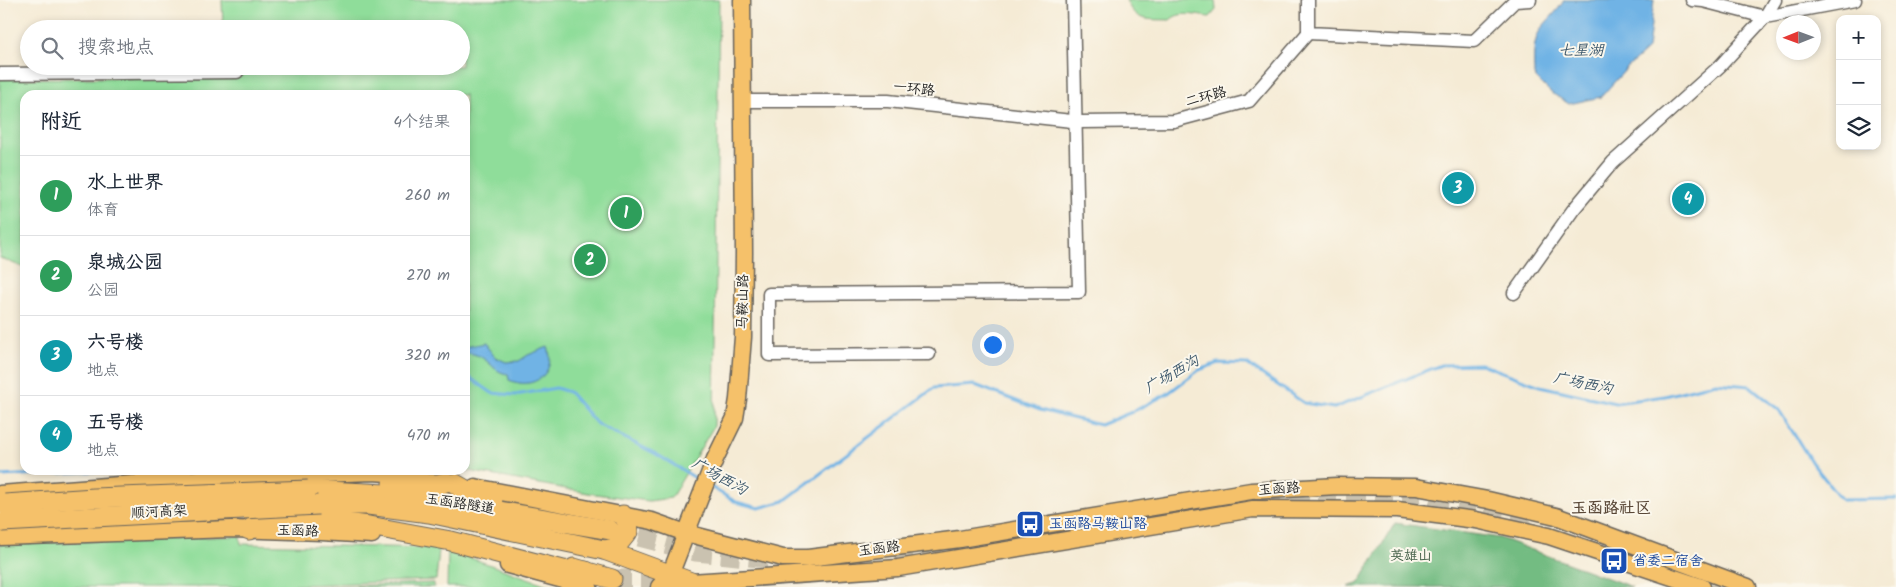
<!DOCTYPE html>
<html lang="zh">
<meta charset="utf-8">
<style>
:root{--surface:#fff;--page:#f2f2f3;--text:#1f2937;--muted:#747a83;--line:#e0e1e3;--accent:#1f6fb2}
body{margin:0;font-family:Kalam,"LXGW WenKai TC",sans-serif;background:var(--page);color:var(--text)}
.controls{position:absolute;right:15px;top:15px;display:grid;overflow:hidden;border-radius:10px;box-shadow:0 2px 8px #0003}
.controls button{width:45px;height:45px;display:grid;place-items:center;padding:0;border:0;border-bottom:1px solid var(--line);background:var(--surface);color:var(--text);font:25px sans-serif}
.compass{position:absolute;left:1776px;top:15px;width:45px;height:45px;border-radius:50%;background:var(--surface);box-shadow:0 2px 8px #0003;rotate:269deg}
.you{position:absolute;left:992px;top:344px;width:18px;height:18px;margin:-12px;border:4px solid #fff;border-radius:50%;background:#1a73e8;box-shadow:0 0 0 8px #1a73e833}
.badge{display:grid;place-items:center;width:32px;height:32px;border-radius:50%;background:var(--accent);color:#fff;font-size:16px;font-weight:700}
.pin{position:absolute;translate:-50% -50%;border:2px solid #fff;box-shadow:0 1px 5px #0006}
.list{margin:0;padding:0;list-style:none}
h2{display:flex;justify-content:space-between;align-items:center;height:65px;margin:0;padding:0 20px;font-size:21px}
h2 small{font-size:16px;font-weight:400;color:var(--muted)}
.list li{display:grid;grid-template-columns:32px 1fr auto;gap:15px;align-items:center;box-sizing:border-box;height:80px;padding:0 20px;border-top:1px solid var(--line)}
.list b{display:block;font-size:19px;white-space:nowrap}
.list p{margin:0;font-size:16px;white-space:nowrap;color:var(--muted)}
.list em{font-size:16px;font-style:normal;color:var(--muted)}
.icon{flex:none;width:28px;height:28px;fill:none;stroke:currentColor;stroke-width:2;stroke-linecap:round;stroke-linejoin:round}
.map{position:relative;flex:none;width:1896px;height:587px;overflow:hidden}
.search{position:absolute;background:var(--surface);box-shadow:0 2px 8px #0003;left:20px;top:20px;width:450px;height:55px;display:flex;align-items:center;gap:12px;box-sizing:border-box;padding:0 18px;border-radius:28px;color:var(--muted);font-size:19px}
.panel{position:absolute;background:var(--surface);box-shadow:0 2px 8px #0003;left:20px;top:90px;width:450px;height:385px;border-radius:15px}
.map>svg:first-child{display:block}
.green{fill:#8fdd9a;stroke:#567c5b}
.forest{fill:#73bc82;stroke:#486c4f}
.water{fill:#6fb3e5;stroke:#466880}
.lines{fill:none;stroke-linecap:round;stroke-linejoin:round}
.stream{stroke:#6fb3e5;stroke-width:3}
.highway-tunnel{stroke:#cac2b0;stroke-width:19;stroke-dasharray:19 9;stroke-linecap:butt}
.minor-casing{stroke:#68645d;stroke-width:15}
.major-casing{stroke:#68645d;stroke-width:19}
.highway-casing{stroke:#68645d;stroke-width:21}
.minor{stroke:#fff;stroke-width:12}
.major{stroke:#f5c16b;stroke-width:16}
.highway{stroke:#f5c16b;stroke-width:19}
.highway-bridge-casing{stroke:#68645d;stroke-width:21;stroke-linecap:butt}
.highway-bridge{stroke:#f5c16b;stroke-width:19}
.labels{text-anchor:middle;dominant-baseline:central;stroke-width:4;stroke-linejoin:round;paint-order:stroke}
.street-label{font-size:14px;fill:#1c1c1c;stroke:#fbf7ec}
.transit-label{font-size:14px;fill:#164399;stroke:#fbf7ec;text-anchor:start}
.park-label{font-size:14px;fill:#446048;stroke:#fbf7ec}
.water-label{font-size:15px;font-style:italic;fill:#3d586c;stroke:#fbf7ec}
.quarter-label{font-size:16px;font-weight:bold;fill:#5a4838;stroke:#fbf7ec}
</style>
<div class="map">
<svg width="1896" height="587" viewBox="0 0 1896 587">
<rect width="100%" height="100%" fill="#fbf7ec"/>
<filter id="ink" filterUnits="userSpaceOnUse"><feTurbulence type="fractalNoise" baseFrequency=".02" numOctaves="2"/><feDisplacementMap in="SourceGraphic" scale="10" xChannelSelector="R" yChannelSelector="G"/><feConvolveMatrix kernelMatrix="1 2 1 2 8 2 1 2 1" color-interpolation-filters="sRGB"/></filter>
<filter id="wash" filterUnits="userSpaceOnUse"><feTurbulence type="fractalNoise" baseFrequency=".0096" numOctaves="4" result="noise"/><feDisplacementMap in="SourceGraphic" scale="20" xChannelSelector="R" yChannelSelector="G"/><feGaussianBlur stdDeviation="1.12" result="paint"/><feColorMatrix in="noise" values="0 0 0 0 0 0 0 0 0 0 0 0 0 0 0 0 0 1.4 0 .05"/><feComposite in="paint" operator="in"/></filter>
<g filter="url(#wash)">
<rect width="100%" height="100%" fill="#f5ebd5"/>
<g class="green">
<polygon points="222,0 719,0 714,426 671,498 649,501 588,493 464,470 465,95 25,95 25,268 0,258 0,79 242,76 242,66 461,66 461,29 243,29 242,27 223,27"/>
<path d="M 1126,0 L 1215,0 L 1216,10 L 1210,17 C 1197,16 1180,10 1170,20 C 1147,19 1136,23 1126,0 Z"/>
<polygon points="240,536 241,544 434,548 439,550 436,580 274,586 273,587 0,587 0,544"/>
<polygon points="448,550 553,587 447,587"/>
<polygon points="434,583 434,587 307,587"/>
</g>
<polygon class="forest" points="1395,523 1500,538 1632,587 1348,587 1359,583"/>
<g class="water">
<path d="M 1564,0 L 1654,0 L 1648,49 L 1626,69 L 1601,97 L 1569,104 L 1550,92 L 1534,76 C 1534,62 1532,45 1539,32 C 1546,20 1558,12 1564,0 Z"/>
<path d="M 484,343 L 495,357 L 506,362 L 519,361 L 528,355 L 548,347 C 557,374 533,391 509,380 L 508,374 C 490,372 490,354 465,353 L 465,347 Z"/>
</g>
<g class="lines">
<g class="stream">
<polyline points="465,377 469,377 492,393 515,395 556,388 569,392 597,424 656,454 702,482"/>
<polyline points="0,476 120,470"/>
<polyline points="709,486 736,502 759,508 784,501 934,388 975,385 1040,410 1100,425 1132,412 1167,394 1199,370 1218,363 1247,364 1304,403 1334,408 1441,365 1481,364 1540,386 1615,403 1665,396 1716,383 1750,386 1779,410 1812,463 1842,500 1896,499"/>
</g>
</g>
</g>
<g filter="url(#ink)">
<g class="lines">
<g class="highway-tunnel">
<polyline points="1262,497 1414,497 1535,518"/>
<polyline points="612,530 696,552 769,559"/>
<polyline points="894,554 923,552 953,547"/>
<polyline points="1686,575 1719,587"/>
<polyline points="612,579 681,579"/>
</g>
<defs>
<g id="minor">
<polyline points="1308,0 1308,33 1474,41 1515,1 1530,0"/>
<polyline points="1692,0 1703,1 1765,17 1855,0"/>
<polyline points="0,74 237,72"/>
<polyline points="743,101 888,101 1081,122 1174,121 1249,101 1308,33"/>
<polyline points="1514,293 1573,210 1613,162 1720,66 1765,17 1775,0"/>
<polyline points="929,354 769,355 769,294 1079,292 1073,0"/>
</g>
<g id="major">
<polyline points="475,487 652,521 686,533 783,558 808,558 960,539 1251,491 1337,486 1416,487 1488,500 1556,516 1748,587"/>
<polyline points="0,494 212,478 372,472 419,475"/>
<polyline points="0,537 231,529 322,532 372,535"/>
<polyline points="508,565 589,587"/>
<polyline points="659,587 670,575 715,459 735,418 738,399 743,337 744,253 742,0"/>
<polyline points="673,587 691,582 898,568 1253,509 1397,510 1476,520 1549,536 1702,587"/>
</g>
<g id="highway">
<polyline points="392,483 438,484 446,482"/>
<polyline points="454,483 473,494 493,499"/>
<polyline points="308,490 405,495 610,530"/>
<polyline points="318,505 368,505 429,513 604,550 691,582"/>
<polyline points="249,530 259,522 283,518 312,519 369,526 451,541 563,570 586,571"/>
<polyline points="604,550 615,548 628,532 627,522 623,515"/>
<polyline points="574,568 612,579"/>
</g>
</defs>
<use href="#minor" class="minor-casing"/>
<use href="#major" class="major-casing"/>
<use href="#highway" class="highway-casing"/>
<use href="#minor" class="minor"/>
<use href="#major" class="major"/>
<use href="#highway" class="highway"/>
<defs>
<g id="highway-bridge">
<polyline points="5,504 94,498 308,490"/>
<polyline points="2,522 318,505"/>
</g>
</defs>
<use href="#highway-bridge" class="highway-bridge-casing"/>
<use href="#highway-bridge" class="highway-bridge"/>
</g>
</g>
<defs>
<symbol id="bus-square" viewBox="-11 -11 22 22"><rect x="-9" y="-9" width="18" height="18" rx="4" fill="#1a4fb4" stroke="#fbf7ec"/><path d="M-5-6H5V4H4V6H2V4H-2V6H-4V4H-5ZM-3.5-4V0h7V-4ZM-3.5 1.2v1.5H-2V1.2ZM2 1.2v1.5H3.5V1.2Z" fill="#fff"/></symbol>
</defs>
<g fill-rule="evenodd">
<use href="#bus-square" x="1014" y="508" width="32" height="32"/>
<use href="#bus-square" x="1598" y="545" width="32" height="32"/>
</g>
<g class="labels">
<g class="street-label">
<text transform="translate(914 89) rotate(6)">一环路</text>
<text transform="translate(1206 97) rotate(-15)">二环路</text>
<text transform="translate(743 302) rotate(-89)">马鞍山路</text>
<text transform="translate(1279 489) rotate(-4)">玉函路</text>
<text transform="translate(460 504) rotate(9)">玉函路隧道</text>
<text transform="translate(159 512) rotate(-3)">顺河高架</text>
<text transform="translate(298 531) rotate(2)">玉函路</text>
<text transform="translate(879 549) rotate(-7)">玉函路</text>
</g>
<g class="transit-label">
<text x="1049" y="524">玉函路马鞍山路</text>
<text x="1633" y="561">省委二宿舍</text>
</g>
<g class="park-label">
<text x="1411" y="556">英雄山</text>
</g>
<g class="water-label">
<text x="1581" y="51">七星湖</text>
<text transform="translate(1172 375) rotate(-30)">广场西沟</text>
<text transform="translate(1583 384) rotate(12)">广场西沟</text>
<text transform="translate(719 477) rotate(29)">广场西沟</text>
</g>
<g class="quarter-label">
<text x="1611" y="508">玉函路社区</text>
</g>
</g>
</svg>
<div class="controls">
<button>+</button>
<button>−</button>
<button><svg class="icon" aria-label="layers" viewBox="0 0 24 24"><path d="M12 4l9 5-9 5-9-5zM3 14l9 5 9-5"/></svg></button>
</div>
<svg class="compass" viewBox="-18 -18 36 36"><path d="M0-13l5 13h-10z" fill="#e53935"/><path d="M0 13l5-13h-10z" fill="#747a83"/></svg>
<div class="you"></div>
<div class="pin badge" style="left:626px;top:213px;background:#2e9e5b">1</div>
<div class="pin badge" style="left:590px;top:260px;background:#2e9e5b">2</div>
<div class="pin badge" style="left:1458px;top:188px;background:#0f9aa8">3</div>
<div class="pin badge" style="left:1688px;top:199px;background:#0f9aa8">4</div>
<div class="search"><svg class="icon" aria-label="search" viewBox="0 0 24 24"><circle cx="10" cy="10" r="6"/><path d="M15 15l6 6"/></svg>搜索地点</div>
<section class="panel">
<h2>附近<small>4个结果</small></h2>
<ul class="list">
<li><span class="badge" style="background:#2e9e5b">1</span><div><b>水上世界</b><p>体育</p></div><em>260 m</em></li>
<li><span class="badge" style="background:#2e9e5b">2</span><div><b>泉城公园</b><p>公园</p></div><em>270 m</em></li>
<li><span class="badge" style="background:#0f9aa8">3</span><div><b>六号楼</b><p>地点</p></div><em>320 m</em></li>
<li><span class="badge" style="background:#0f9aa8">4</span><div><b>五号楼</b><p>地点</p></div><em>470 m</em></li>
</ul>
</section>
</div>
